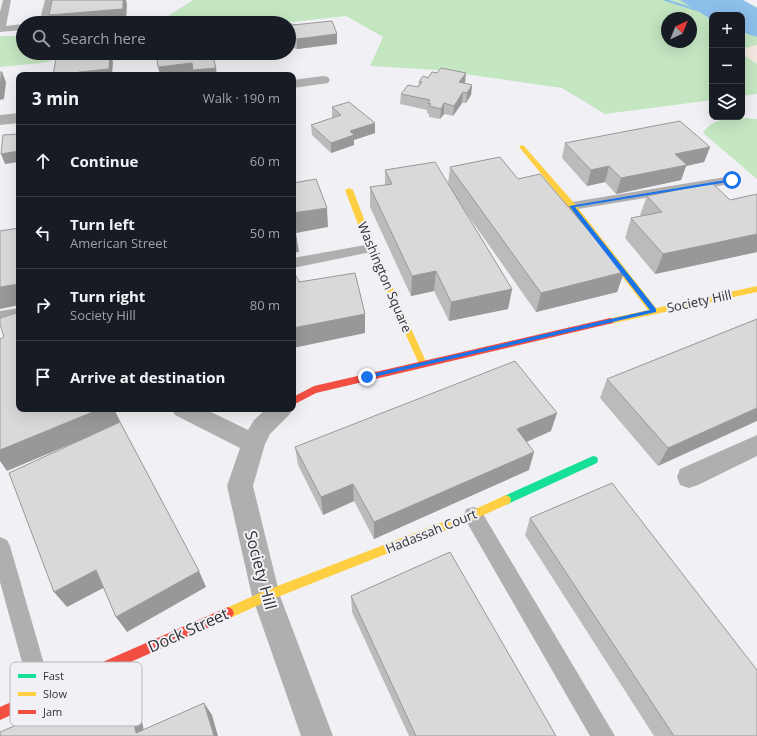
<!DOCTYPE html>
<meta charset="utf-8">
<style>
:root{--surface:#171b24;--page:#242831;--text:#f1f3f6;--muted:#9ea1a6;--line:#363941}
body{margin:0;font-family:"Open Sans",sans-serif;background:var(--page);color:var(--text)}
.controls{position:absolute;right:12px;top:12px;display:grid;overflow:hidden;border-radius:8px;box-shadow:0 4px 16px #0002}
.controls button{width:36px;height:36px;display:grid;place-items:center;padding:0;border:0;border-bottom:1px solid var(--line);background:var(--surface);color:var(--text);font:20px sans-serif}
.compass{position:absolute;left:661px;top:12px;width:36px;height:36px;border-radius:50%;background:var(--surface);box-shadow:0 4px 16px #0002;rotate:43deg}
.stop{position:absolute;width:12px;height:12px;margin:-9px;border:3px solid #1a73e8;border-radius:50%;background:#fff}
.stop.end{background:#1a73e8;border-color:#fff;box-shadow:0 1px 4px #0008}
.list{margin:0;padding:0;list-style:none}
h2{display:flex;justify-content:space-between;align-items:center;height:52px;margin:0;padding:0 16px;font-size:17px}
h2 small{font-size:13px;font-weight:400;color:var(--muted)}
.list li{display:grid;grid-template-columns:26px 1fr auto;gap:12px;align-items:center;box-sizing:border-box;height:72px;padding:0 16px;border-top:1px solid var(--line)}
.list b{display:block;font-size:15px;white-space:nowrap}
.list p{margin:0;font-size:13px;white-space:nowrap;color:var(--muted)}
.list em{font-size:13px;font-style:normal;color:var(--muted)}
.icon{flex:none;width:22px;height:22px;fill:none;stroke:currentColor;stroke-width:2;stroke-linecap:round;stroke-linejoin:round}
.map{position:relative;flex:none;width:757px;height:736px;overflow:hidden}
.search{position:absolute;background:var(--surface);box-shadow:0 4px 16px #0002;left:16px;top:16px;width:280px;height:44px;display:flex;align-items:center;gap:10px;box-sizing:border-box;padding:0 14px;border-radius:22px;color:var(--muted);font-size:15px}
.panel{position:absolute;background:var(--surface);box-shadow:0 4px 16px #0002;left:16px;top:72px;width:280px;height:340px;border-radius:8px}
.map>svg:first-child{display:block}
.commercial{fill:#f4e9e2}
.green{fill:#c4e6c1;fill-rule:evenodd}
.water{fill:#8cbfea}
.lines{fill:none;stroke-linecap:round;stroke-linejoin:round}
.stream{fill:#8cbfea;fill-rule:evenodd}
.lane{fill:#b0afaf;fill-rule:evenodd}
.street{fill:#b0afaf;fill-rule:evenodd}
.fast{fill:#16e098;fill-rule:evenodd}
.slow{fill:#ffcf43;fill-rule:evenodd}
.jam{fill:#f24e42;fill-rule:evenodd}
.wall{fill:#bbb}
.shaded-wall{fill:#989898}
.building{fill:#d9d9d9;stroke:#989898}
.route{fill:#1a73e8}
.labels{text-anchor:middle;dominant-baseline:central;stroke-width:4;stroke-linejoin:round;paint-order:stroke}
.street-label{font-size:13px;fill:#313133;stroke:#f0f0f6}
.near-street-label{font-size:16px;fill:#313133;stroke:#f0f0f6}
.key{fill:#f0f0f6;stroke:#b7b7bc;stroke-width:1}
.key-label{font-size:11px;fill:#313133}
</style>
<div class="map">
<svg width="757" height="736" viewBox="0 0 757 736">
<rect width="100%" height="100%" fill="#f1f1f5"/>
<polygon class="commercial" points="757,45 757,64 742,54 742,49"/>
<g class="green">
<path d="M 193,0 L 741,0 L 757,7 L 757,45 L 742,49 L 742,15 L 712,15 L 712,100 L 605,114 L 562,88 L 438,70 L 370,66 L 383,37 L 346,16 L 284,23 L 154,23 L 159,22 ZM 667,18 L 691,18 L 691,42 L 667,42 Z"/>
<polygon points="0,36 23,36 23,53 81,53 42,63 0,67"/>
<polygon points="742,54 757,64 757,94 742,96"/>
<path d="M 732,117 L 757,119 L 757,179 L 703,133 C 710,122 719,120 732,117 Z"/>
</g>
<polygon class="water" points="680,0 743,0 757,8 757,37 742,32 742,15 712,15 712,20"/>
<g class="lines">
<polygon class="stream" points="662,0 669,0 716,15 712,16"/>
<g class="lane">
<polygon points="3,0 11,0 6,26 23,24 23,30 0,32 0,12"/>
<polygon points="45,0 53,0 49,23 39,23"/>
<polygon points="732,176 736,177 738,180 736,183 572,210 566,206 572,202"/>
<polygon points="371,244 376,245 378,248 376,251 293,268 293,258"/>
<polygon points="473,507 480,509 615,736 590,736 466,521 464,515 466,509"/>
<polygon points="0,537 7,540 10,546 53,695 50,703 42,706 34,703 31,695 0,582"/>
</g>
<g class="street">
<polygon points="323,76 328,77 330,80 328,83 293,88 293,80"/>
<polygon points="19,113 19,123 0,125 0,115"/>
<polygon points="19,308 19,322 0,325 0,311"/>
<polygon points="171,409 205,409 248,430 254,420 266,409 293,409 289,415 270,434 265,444 253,486 280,596 333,736 301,736 252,596 227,486 240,448 175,415"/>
<polygon points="757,435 757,456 698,485 689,488 680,485 677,477 680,469"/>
</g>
<polygon class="fast" points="593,456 597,457 598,460 597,463 510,503 506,505 502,503 501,500 502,497"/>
<g class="slow">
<polygon points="522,145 524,146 575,204 656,308 757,286 757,292 610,324 607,323 606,321 607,319 648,310 569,208 520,148 519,147"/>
<polygon points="349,188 353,190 375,248 427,364 426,366 423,367 419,364 367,248 345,190"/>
<polygon points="506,495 510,497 511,500 510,503 477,518 270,600 228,619 224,617 222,613 224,609 262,592 469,512"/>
</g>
<g class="jam">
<polygon points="610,318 613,319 614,321 613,323 316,393 293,405 293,397 314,386"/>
<polygon points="228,607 232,609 234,613 232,617 0,720 0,707"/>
</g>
</g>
<g class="wall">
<polygon points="289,23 337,34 337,44 297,49 289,47"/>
<polygon points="419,82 472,85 471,95 466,103 462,103 453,116 444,114 440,119 429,117 429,114 427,113 427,110 400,104 401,94 418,87"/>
<polygon points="332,107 375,133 354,140 354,145 331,153 312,135 311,125 332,118"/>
<polygon points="565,143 710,147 704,162 686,166 681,180 616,194 605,182 587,186 562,158"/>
<polygon points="450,167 518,179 624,272 617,292 536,312 460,204 512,289 508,309 449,321 434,291 411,296 370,207 370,187 385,185 385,170 448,184"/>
<polygon points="757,194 757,252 655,274 625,238 631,218 641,216 640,215 647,196 730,200"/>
<polygon points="757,319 658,466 600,398 607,379"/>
<polygon points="551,431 527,442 529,470 374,539 354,501 323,515 298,465 295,447"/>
<polygon points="530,518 757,736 654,736 525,535"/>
<polygon points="351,596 556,736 409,736 352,612"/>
</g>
<g class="shaded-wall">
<polygon points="123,0 126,0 127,4 126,22 117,23 52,23 49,15"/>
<polygon points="337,34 337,44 297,49 297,39"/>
<polygon points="110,53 113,62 112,75 79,75 79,72"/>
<polygon points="192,63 216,68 217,75 194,75 193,73 175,75 160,75 158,67"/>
<polygon points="2,72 6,82 4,99 0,100 0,86"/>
<polygon points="466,73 465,83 458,93 459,82"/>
<polygon points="472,85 471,95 466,103 467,93"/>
<polygon points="463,92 462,103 453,116 454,106"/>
<polygon points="444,103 444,114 440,119 441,109"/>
<polygon points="375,123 375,133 354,140 354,145 331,153 331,143 350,131"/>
<polygon points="710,147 704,162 686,166 681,180 616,194 621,178 675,154"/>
<polygon points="19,151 19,162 5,164 1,154"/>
<polygon points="609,166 605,182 587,186 591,170"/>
<polygon points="327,208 328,227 296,233 299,252 293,253 293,213"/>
<polygon points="757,234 757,252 655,274 663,254"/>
<polygon points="436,271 434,291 411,296 412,276"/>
<polygon points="624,272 617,292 536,312 541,293"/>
<polygon points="19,284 19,305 0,309 0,287"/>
<polygon points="512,289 508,309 449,321 451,302"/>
<polygon points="365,314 365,333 293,348 293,328"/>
<polygon points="757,408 757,421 658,466 668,448"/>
<polygon points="100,409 114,409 121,423 7,471 0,461 0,450"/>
<polygon points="557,413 551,431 512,448 517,429"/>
<polygon points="534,452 529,470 374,539 374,522"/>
<polygon points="353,484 354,501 323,515 321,497"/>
<polygon points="96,570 107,586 67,607 54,592"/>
<polygon points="199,571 206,587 127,632 116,617"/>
<polygon points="125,679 136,692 145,736 136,733"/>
<polygon points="204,703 212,715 218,736 214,736"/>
</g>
<g class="building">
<polygon points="52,0 123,0 123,9 49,15"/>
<polygon points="332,21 337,34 297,39 289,38 289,23 293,25"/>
<polygon points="102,53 110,53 109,69 79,72 79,75 53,75 56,59"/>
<polygon points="156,53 212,53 216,68 193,70 192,63 158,67"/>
<polygon points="441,68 466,73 459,82 472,85 467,93 463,92 454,106 444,103 441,109 429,106 431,104 428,103 430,100 401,94 408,85 418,87 422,82 419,82 423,76 428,78 432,72 437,73"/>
<polygon points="0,72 2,72 0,86"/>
<polygon points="349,102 375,123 350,131 354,135 331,143 311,125 341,115 332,107"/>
<polygon points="680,121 710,147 675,154 687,165 621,178 609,166 591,170 565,143"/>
<polygon points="19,134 19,151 1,154 3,135"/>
<polygon points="500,157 518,179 540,174 624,272 541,293 450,167"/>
<polygon points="435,162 512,289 451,302 436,271 412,276 370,187 392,184 385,170"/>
<polygon points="316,179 327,208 293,213 293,183"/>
<polygon points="712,183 730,200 757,194 757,234 663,254 631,218 662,212 647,196"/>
<polygon points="293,222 296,232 293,233"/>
<polygon points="19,228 19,284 0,287 0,231"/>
<polygon points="293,270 299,282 355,273 365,314 293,328"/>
<polygon points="19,312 19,409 100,409 0,450 0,339 4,337 0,324 0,318"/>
<polygon points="757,319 757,408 668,448 607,379"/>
<polygon points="515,361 557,413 517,429 534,452 374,522 353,484 321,497 295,447"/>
<polygon points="120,422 199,571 116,617 96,570 54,592 9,473"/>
<polygon points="612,483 757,670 757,736 674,736 530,518"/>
<polygon points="450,552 556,736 416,736 351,596"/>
<polygon points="125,679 136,733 204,703 214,736 0,736 0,732"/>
</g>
<polygon class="route" points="732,179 734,181 575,207 656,309 656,312 365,379 364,377 367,375 650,310 569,206"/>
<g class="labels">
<g class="street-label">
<text transform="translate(385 277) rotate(67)">Washington Square</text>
<text transform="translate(699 301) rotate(-12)">Society Hill</text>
<text transform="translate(431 531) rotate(-22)">Hadassah Court</text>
</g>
<g class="near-street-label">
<text transform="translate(261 570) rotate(75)">Society Hill</text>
<text transform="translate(188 630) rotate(-24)">Dock Street</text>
</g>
</g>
<rect x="10" y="662" width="132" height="64" rx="6" class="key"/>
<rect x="18" y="674" width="18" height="4" fill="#16e098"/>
<rect x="18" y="692" width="18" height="4" fill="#ffcf43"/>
<rect x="18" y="710" width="18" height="4" fill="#f24e42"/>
<g class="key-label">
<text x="43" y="680">Fast</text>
<text x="43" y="698">Slow</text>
<text x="43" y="716">Jam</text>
</g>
</svg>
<div class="controls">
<button>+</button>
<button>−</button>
<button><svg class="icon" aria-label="layers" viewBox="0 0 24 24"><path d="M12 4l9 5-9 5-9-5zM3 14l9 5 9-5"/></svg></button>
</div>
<svg class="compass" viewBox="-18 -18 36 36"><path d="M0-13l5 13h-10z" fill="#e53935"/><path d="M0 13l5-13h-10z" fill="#9ea1a6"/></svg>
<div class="stop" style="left:732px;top:180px"></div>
<div class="stop end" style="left:367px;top:377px"></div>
<div class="search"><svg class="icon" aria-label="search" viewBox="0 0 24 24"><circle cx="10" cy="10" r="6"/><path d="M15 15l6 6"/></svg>Search here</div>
<section class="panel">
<h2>3 min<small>Walk · 190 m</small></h2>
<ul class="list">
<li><svg class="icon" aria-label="ahead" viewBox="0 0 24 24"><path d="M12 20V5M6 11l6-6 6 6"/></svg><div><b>Continue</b></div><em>60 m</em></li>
<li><svg class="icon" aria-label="left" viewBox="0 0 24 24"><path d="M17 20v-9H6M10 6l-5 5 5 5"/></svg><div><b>Turn left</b><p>American Street</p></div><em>50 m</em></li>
<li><svg class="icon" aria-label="right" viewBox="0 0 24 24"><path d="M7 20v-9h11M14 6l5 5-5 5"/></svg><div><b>Turn right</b><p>Society Hill</p></div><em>80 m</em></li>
<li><svg class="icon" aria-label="arrive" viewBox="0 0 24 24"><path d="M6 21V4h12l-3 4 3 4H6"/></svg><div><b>Arrive at destination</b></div></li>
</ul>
</section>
</div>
